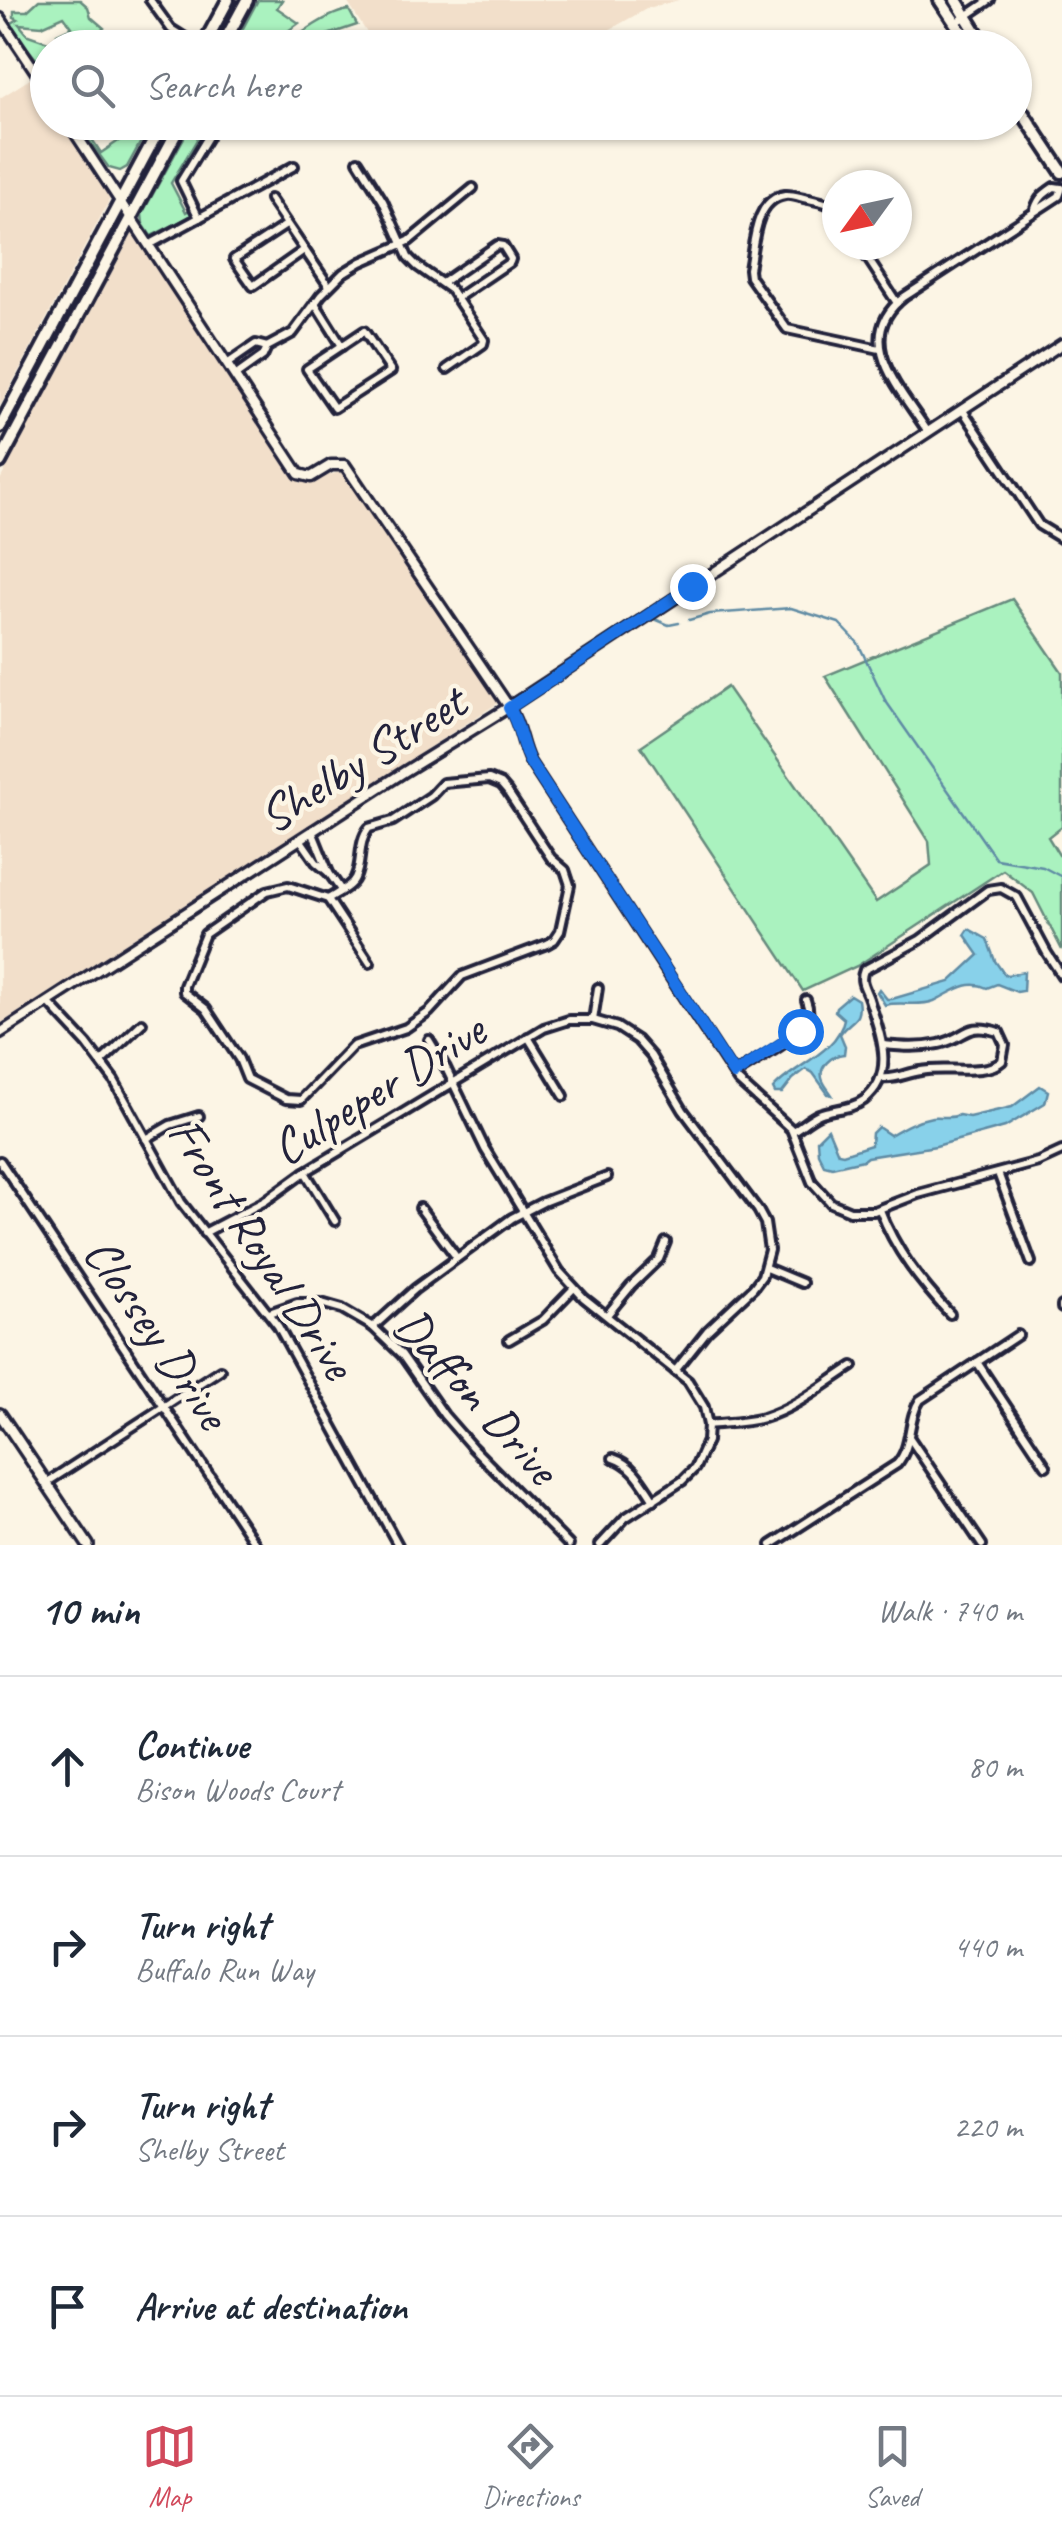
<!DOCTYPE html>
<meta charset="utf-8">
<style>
:root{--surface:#fff;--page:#f2f2f3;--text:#1f2937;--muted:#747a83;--line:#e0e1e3;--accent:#d1495b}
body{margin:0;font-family:Caveat,sans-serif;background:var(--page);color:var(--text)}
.compass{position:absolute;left:822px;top:170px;width:90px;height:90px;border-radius:50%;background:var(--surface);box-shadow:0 2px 8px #0004;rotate:237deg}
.stop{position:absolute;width:30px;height:30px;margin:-22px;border:8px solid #1a73e8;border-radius:50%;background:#fff}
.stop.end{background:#1a73e8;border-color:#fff;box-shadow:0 2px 10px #0008}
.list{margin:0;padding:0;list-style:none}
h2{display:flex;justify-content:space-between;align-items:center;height:130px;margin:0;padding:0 40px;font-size:42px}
h2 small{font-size:32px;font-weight:400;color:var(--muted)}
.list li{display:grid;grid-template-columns:65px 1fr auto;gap:30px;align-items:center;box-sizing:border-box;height:180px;padding:0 40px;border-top:2px solid var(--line)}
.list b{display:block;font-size:38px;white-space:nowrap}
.list p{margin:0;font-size:32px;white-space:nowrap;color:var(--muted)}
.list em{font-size:32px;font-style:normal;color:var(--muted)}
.icon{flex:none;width:55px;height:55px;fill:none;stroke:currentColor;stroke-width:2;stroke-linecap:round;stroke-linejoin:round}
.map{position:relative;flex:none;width:1062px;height:1545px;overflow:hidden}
.search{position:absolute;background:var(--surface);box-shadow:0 2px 8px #0004;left:30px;right:30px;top:30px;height:110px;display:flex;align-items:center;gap:25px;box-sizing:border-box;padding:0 35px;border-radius:55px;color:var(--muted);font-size:38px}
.sheet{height:850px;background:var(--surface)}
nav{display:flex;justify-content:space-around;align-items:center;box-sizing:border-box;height:140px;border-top:2px solid var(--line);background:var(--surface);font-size:28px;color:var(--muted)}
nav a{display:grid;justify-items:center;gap:5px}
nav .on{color:var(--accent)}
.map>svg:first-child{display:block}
.built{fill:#f2dfca}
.green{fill:#aaf2bf;stroke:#668a7d;stroke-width:2.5;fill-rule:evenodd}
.water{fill:#88d1ea;stroke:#5f8ba4;stroke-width:2.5}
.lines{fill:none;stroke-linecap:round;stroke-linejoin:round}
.stream{stroke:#5f8ba4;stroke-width:2.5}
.minor-casing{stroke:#22223b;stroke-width:14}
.tertiary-casing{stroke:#22223b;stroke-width:15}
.secondary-casing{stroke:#22223b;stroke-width:16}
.primary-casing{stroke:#22223b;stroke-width:18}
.minor{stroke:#fcf5e5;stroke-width:6}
.tertiary{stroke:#fcf5e5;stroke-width:8}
.secondary{stroke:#fcf5e5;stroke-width:9}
.primary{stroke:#fcf5e5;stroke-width:10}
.route{stroke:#1a73e8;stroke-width:12}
.labels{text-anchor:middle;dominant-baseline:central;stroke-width:9;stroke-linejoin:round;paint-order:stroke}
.street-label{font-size:50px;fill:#22223b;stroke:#fcf5e5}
</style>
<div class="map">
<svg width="1062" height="1545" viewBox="0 0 1062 1545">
<rect width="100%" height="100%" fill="#fcf5e5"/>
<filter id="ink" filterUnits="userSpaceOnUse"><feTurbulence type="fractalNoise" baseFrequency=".01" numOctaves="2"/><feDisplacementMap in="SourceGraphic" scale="20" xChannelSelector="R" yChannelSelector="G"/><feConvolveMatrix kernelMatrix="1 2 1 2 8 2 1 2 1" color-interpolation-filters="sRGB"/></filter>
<g filter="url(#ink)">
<g class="built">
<polygon points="352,0 679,0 648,8 577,48 376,47 348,3"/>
<polygon points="33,77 47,100 48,122 62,123 110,199 0,406 0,98"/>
<polygon points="134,231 293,477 301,483 340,472 354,485 498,703 0,1024 0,480"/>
</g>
<g class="green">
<path d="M 39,0 L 80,0 L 88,7 L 91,17 L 104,28 L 85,47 L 72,45 L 48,48 L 47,60 L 41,65 L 9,25 L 18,19 L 14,17 L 14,11 L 27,11 ZM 64,16 L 72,27 L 57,34 L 58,38 L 54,44 L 28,35 L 19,24 L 42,26 Z"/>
<polygon points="258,0 282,0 277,8 299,23 288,31 265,34 260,42 251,43 246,47 233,47"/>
<path d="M 349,10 L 357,25 L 312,40 L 306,47 L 283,47 C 298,35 330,12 349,10 Z"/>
<polygon points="146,122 151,123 127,167 120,171 109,168 79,127 82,124 101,153"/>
<polygon points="192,123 207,123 171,183 186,212 191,209 193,212 189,217 151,236 143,224 142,214"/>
<polygon points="1012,599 1062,672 1062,826 1048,837 1059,855 1062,854 1062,950 1033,893 1003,870 857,966 803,991 641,746 727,687 876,902 931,865 929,841 825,676"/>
</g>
<g class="water">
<path d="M 969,929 L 987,939 L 995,961 L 1004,974 L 1007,975 L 1024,972 L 1023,991 L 1017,992 L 997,984 L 987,988 C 967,978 952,993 934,1001 C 919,1007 900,1001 885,1005 L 877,992 L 879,989 L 887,999 L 892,999 L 950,982 L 979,955 L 965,935 Z"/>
<path d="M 850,995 L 858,1000 C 862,1022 850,1019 840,1034 L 845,1046 L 844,1054 C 832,1055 817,1067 823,1081 C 825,1086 829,1090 832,1095 L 828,1094 L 813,1073 L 806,1069 L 793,1079 L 782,1093 L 775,1093 L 773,1089 C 793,1065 837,1054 844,1019 L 835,1011 L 836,1007 Z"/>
<path d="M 1040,1086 L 1048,1091 L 1045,1103 L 1005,1127 L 936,1146 L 867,1157 L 863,1160 L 832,1167 L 824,1165 L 818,1153 L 817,1140 L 828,1129 L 838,1153 L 843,1154 L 871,1145 L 872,1133 L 878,1127 L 890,1135 C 904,1127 916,1120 932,1117 C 942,1116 950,1119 959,1115 L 969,1117 L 1012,1107 Z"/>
</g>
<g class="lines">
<g class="stream">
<polyline points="652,618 669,625 679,623"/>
<polyline points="689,620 710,614 791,608 839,623 858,643 885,700 996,859 1043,867 1062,877"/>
</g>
<defs>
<g id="minor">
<polyline points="150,0 171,29 201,48"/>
<polyline points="956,23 990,0"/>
<polyline points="358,161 383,201 408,257 417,266 451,290 484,340 483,344 447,369"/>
<polyline points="270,199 329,286"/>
<path d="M 1035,209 C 1039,197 1044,194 1054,187 L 1061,188"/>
<path d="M 837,211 C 829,202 820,202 809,199 C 802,198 792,194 785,195 C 754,199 754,246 749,269 L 750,277 L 787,329 L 880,349"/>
<polyline points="199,218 181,181 217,122"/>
<polyline points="286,225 234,259 253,286 304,250"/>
<polyline points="149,245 294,166"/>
<polyline points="859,245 897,303"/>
<polyline points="442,283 497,245 503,246 511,259 510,262 457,298"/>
<polyline points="315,303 342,346"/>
<polygon points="364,331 391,371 334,408 307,369"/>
<polyline points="227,364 256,344 267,347"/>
<polyline points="235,376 263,356 267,347 293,333 321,295 343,273 361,262 409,241 473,188"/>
<polyline points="962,409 1039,525 1062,539"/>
<path d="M 928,432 C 902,391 850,339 904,297 L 1059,196 L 1062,188"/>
<path d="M 509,707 C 522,728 520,742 530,762 L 738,1081 L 791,1129 L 812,1182 L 831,1203 L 850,1211 L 874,1211 L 918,1194 L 1038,1162 L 1062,1151"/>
<path d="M 489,779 L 501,784 L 507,791 L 551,858 L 565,870 L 570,885 L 560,931 L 554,940 L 547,944 L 462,976 L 429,1012 L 406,1028 L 353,1046 L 301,1100 L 286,1099 L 247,1079 L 239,1059 L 206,1009 L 184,992 L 184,986 L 205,934 L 267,891 L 288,886 L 328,899 C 337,893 351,887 355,878 C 363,862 357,843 369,828 L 393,821 L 431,796 L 443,783 Z"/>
<polyline points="300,839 316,862 329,873 312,831"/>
<polyline points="329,873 341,890"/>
<polyline points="328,899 370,963"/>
<polyline points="48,1002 87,1044 114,1080 181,1202 278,1326 398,1545"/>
<polyline points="593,1020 598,988"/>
<polyline points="528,1037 564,1096"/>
<polyline points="429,1040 446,1068 485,1149 559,1271 584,1298 688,1381 704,1407 708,1425 707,1441 695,1468 682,1481 625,1518 600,1545"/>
<polyline points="101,1062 142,1023"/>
<path d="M 734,1074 C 750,1064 798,1038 806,1023 C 810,1015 809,1008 806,1000"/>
<path d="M 881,1078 C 896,1080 906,1073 921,1071 C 943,1066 986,1076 1002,1061 L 1005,1045 L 999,1032 C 965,1021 967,1038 939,1044 C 920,1048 903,1047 883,1045"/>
<path d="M 793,1131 C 801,1126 810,1118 819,1114 C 834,1108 850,1110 864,1100 C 898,1073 879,1032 869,999 C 865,987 859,982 864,970 L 920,940 L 988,890 L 1001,888 L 1017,897 L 1047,953 L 1062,976"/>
<polyline points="146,1139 170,1125 199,1116"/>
<polyline points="0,1161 256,1545"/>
<polyline points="305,1172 335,1221"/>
<polyline points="998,1173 1031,1262"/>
<polyline points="420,1208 457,1258"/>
<path d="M 880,1210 C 895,1250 921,1283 950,1314"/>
<polyline points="204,1233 265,1201 305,1172 544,1028 569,1020 593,1020 617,1027 637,1040 651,1056 683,1110 758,1210 765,1223 769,1250 762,1276 753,1288 707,1331 675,1371"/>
<polyline points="766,1268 802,1283"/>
<polyline points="1062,1306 1062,1308"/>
<polyline points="269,1313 297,1303 321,1303 342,1309 373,1327 402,1355 444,1415 472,1447 569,1545"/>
<polyline points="607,1315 631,1286 659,1259 666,1242"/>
<polyline points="373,1327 415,1289 512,1218 543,1202 607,1177"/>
<polyline points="509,1340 543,1320 574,1288"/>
<polyline points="977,1362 1046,1466"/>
<path d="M 708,1425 C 726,1423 745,1423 763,1418 C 796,1408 825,1384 853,1366"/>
<polyline points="909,1437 982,1545"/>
<path d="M 613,1458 C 634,1465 642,1482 654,1500"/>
<polyline points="46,1483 220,1370"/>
<path d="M 771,1545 L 897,1464 C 913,1446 907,1419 920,1400 L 1018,1335"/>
</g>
<g id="tertiary">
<polyline points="0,18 48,90"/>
<polyline points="68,122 299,474 311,477 331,465 345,465 509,707"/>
<polyline points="0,1033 404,772 509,707 1062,344"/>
</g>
<polyline id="secondary" points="0,1414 88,1545"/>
<g id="primary">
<polyline points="940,0 972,48"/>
<polyline points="956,0 986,48"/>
<polyline points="202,48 228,0"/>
<polyline points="221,48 247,0"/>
<polyline points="1014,100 1062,172"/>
<polyline points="0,427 163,122"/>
<polyline points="0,462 182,122"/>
</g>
</defs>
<use href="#minor" class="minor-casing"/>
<use href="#tertiary" class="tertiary-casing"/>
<use href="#secondary" class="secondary-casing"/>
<use href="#primary" class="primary-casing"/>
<use href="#minor" class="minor"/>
<use href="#tertiary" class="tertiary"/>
<use href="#secondary" class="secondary"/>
<use href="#primary" class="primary"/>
</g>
</g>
<g class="lines" filter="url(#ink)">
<path class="route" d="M 692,586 L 509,708 C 521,727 520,743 530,762 L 734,1074 L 800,1031"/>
</g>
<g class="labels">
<g class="street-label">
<text transform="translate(362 759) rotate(-32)">Shelby Street</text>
<text transform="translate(378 1089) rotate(-32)">Culpeper Drive</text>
<text transform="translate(262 1248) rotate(57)">Front Royal Drive</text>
<text transform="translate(157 1333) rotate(56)">Clossey Drive</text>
<text transform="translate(477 1396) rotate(48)">Daffon Drive</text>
</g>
</g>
</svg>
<svg class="compass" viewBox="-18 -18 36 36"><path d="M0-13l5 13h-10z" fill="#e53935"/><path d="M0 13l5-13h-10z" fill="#747a83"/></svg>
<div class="stop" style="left:800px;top:1031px"></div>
<div class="stop end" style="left:692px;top:586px"></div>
<div class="search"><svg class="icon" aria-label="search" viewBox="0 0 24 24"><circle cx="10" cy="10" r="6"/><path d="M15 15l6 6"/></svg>Search here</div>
</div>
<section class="sheet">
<h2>10 min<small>Walk · 740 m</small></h2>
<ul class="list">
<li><svg class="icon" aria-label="ahead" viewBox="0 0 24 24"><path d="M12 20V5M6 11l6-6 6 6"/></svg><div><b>Continue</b><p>Bison Woods Court</p></div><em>80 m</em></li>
<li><svg class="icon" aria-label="right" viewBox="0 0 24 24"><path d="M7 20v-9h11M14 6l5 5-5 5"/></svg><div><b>Turn right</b><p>Buffalo Run Way</p></div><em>440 m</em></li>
<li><svg class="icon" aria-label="right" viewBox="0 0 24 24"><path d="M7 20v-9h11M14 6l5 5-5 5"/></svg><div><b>Turn right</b><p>Shelby Street</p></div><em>220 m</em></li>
<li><svg class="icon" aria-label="arrive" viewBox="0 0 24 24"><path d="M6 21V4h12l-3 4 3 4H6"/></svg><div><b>Arrive at destination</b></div></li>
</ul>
</section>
<nav>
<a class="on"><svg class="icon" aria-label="map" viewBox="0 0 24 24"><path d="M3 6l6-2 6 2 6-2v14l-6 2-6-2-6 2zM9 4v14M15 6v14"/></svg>Map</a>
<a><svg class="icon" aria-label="directions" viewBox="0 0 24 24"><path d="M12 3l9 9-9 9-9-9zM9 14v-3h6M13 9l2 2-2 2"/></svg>Directions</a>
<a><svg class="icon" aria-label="saved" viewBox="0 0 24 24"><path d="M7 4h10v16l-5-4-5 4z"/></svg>Saved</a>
</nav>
